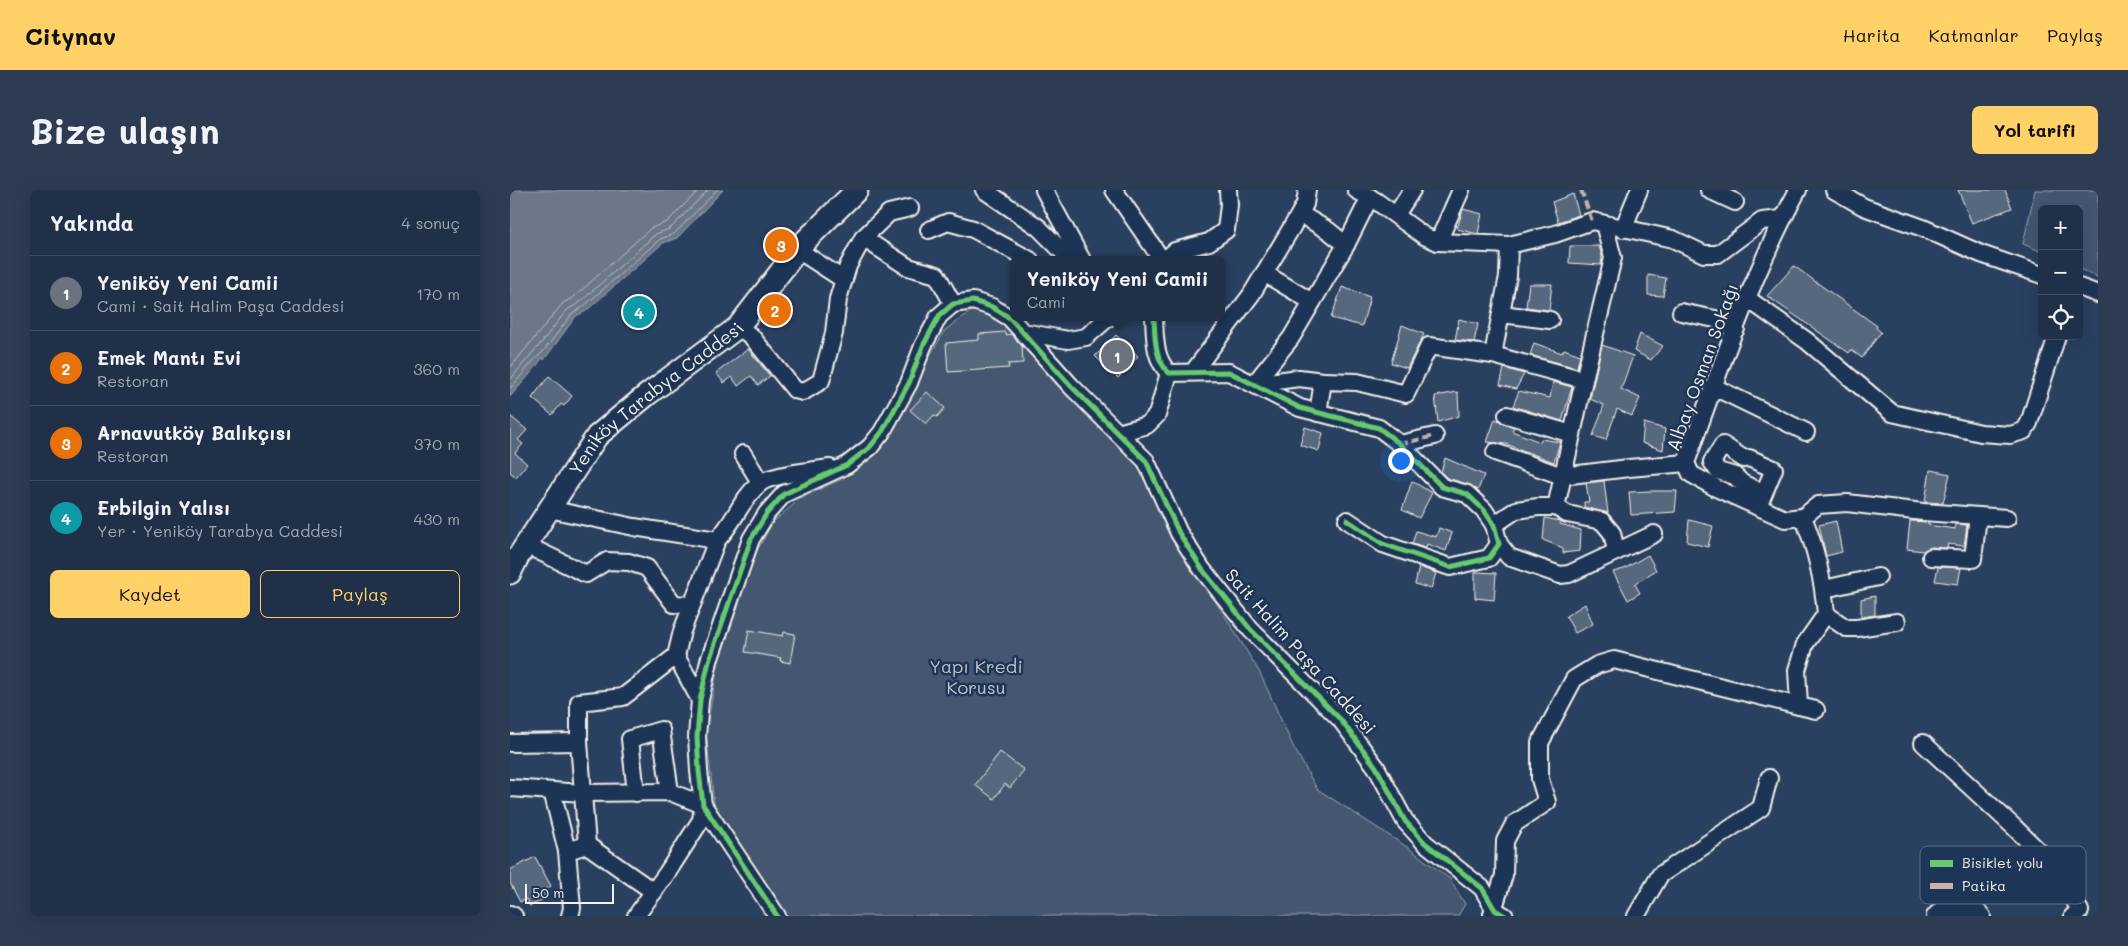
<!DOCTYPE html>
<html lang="tr">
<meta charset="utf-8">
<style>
:root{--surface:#203048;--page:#2d3c52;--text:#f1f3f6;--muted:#a2a9b4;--line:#3d4b60;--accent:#ffd166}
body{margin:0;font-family:Mali,sans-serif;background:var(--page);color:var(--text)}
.controls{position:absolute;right:15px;top:15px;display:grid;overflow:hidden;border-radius:8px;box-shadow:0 5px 20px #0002}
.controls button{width:45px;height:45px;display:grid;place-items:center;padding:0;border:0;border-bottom:1px solid var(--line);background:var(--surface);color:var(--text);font:25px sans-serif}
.scale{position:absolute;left:15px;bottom:12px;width:89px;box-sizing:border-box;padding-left:5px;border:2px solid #f4f1e8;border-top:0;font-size:14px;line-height:18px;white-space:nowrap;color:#f4f1e8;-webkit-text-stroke:4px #1d3557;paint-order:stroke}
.you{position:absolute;left:890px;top:270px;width:18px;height:18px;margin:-12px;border:4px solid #fff;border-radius:50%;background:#1a73e8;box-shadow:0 0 0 8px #1a73e833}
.badge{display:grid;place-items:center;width:32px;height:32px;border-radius:50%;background:var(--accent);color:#fff;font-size:16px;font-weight:700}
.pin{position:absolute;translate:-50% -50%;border:2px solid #fff;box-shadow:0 1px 5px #0006}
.popup{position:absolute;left:500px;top:66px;width:215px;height:65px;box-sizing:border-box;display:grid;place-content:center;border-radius:8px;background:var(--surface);filter:drop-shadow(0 1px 4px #0005);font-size:16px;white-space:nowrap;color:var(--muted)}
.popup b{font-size:19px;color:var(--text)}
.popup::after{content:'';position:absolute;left:50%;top:100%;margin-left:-10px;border:10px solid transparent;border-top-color:var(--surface)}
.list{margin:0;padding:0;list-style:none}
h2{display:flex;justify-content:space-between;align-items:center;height:65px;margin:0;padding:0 20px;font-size:21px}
h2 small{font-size:16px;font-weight:400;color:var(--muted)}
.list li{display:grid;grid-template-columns:32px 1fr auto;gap:15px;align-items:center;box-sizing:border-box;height:75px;padding:0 20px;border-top:1px solid var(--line)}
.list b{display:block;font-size:19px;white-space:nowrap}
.list p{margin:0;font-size:16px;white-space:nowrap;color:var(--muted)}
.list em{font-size:16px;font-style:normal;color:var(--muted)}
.actions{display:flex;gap:10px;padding:15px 20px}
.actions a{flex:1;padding:11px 0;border:1px solid var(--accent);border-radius:8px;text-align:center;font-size:18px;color:var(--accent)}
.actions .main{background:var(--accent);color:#111}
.icon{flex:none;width:28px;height:28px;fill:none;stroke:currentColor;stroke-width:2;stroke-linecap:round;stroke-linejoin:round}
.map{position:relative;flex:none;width:1588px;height:726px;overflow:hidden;border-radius:8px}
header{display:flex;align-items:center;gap:30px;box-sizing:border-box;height:70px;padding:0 25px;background:var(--accent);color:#111}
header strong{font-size:24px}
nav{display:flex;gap:28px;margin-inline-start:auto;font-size:18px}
.intro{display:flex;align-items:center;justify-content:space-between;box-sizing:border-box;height:120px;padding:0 30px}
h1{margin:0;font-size:35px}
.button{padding:12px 22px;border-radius:8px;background:var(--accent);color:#111;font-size:18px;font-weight:700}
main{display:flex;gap:30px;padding:0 30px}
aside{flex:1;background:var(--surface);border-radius:8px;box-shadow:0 5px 20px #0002}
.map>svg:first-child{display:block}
.green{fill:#445771;stroke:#9ca4ac}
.water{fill:#6a788a;stroke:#a1a8b0}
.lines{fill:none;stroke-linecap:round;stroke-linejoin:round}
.shore{stroke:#bdc1c2;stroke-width:1}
.building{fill:#56677d;stroke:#f4f1e8}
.minor-casing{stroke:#f4f1e8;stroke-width:20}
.major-casing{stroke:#f4f1e8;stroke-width:25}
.minor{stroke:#1d3557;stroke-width:16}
.major{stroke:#1d3557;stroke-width:21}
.quiet{stroke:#cab0a6;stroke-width:4;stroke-dasharray:8 4;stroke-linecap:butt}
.cycleway-casing{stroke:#1d3557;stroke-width:8}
.cycleway{stroke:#67ca6e;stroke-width:5}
.labels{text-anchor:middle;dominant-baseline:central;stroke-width:5;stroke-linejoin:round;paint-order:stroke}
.street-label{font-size:18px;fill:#f4f1e8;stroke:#1d3557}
.park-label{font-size:18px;fill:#bfc3c4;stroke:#1d3557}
.key{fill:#1d3557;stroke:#5e6d82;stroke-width:1}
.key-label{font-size:14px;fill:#f4f1e8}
</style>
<header>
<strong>Citynav</strong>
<nav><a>Harita</a><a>Katmanlar</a><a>Paylaş</a></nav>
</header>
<div class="intro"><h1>Bize ulaşın</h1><a class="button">Yol tarifi</a></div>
<main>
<aside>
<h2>Yakında<small>4 sonuç</small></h2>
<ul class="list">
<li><span class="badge" style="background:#6b7280">1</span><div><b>Yeniköy Yeni Camii</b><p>Cami · Sait Halim Paşa Caddesi</p></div><em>170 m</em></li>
<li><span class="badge" style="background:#e8710a">2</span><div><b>Emek Mantı Evi</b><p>Restoran</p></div><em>360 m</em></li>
<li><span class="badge" style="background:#e8710a">3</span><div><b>Arnavutköy Balıkçısı</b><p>Restoran</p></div><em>370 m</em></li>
<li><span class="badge" style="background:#0f9aa8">4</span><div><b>Erbilgin Yalısı</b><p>Yer · Yeniköy Tarabya Caddesi</p></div><em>430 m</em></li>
</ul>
<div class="actions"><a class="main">Kaydet</a><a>Paylaş</a></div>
</aside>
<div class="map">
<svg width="1588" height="726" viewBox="0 0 1588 726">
<rect width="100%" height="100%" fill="#2a4060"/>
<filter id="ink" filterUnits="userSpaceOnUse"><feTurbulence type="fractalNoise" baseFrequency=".02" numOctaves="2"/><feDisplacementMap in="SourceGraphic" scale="10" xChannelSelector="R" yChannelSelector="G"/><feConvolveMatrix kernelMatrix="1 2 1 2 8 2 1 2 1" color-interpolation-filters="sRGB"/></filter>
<g filter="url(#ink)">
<g class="green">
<polygon points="1525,0 1588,0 1588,87 1569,79 1569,19 1532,19 1532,62 1513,54"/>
<polygon points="461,121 480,123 512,149 558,207 629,269 662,346 717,429 750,483 783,556 807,599 897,657 940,689 955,714 948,726 274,726 205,623 196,541 210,464 225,408 244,366 263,332 291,308 334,288 362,265 435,140"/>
</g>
<polygon class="water" points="0,0 213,0 167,48 153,53 76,121 66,126 34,170 32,168 26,177 0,207"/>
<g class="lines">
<g class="shore">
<polyline points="0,178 53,113 64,107 141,38 157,32 189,0"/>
<polyline points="0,190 23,162 28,157 57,120 69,113 146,44 161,38 198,0"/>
<path d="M 0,199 C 7,191 26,166 32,163 L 62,124 L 73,117 L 150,49 L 164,44 L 207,0"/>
</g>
</g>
<g class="building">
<polygon points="1448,0 1495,0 1502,18 1462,33"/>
<polygon points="1063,4 1069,25 1048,32 1042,12"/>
<polygon points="953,19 972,24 968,44 947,39"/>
<polygon points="1060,56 1089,56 1092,66 1091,75 1059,73"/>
<polygon points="1284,76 1367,136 1366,138 1371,142 1352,168 1341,160 1339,163 1257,106"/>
<polygon points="1138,85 1156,88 1153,106 1138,105"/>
<polygon points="1019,94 1042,94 1039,120 1016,117"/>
<polygon points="832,97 860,107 852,136 821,128"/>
<polygon points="949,129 968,134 964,152 945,150"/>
<polygon points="892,135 914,144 897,178 881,173"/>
<polygon points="495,142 496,145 501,144 512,156 513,173 498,174 499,178 438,182 436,153 469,150 469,144"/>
<polygon points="1130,144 1153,156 1141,170 1124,161"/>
<polygon points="606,145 628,166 608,188 585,166"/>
<polygon points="1024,153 1052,163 1054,159 1070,165 1067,178 1020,165"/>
<polygon points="1092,155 1123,166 1111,199 1130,208 1122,226 1107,219 1096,250 1083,246 1094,215 1080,209"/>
<polygon points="238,159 260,186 248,195 241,186 228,196 222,187 214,193 206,183"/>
<polygon points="994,178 1014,184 1006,199 990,195"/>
<polygon points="39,186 62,206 54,216 51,214 42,225 22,208"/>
<polygon points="1043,192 1062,197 1052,231 1003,216 1009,201 1040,208"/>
<polygon points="417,202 435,218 427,227 424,225 416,234 400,220"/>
<polygon points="948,202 949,226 928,232 925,206"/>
<polygon points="0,226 17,240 8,250 13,254 5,263 17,274 6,287 0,282"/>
<polygon points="985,229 1004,237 1002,241 1030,252 1031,249 1050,252 1044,272 996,254 977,252"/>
<polygon points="1134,233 1155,239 1153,260 1132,253"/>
<polygon points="795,237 813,243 809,261 790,255"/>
<polygon points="935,268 974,285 968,300 960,295 937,288 931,282"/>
<polygon points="1420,280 1440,284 1433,313 1415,312"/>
<polygon points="902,291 922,303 909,328 892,320"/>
<polygon points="1094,291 1098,323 1074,317 1074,312 1079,312 1076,293"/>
<polygon points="1141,301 1167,301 1165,322 1121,325 1119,302"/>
<polygon points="1035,328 1050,331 1050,334 1071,340 1070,361 1053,363 1053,358 1033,350"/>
<polygon points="1179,330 1203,336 1198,357 1177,352"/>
<polygon points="1326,331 1332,362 1316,366 1309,335"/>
<polygon points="1400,331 1418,332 1418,335 1445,339 1445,334 1457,335 1454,356 1438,354 1437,358 1421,357 1413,361 1397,359"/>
<polygon points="929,338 942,343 936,361 917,354 916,358 902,354 906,341 926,347"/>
<polygon points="1138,365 1146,380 1125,394 1130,403 1118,410 1103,382 1114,379"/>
<polygon points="909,377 926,383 921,399 905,394"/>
<polygon points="1428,377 1451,378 1448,394 1425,391"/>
<polygon points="965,382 986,383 984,410 965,408"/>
<polygon points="1365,406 1365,425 1351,427 1351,409"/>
<polygon points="1075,414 1083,434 1065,443 1056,426"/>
<polygon points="239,440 273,446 274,442 285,444 280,473 270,471 271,468 235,462"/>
<polygon points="490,562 514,580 500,598 495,594 484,609 465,595"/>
<polygon points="25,667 41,696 33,701 36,708 20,716 16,709 10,712 0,693 0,680"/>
</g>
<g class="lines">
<defs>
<g id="minor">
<polyline points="474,0 528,37 561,70"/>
<polyline points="534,0 572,70"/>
<polyline points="604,0 652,70"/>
<polyline points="846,0 866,11 914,46 928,52 999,55 1045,44 1082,31 1163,49 1194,64 1208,64 1252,31 1272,29"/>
<polyline points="1199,0 1225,12"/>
<path d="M 1288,0 C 1241,86 1209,181 1176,273 L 1181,284 L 1206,298 L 1275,329 L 1293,327"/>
<polyline points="1324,0 1354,17 1413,38 1471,64 1532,85"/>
<polyline points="886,25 902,0"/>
<polyline points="1113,39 1129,0"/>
<polyline points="419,40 438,32 463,39 520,70"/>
<polyline points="353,48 398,77 427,85 443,114"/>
<polyline points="928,52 951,0"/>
<polyline points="836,55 860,7"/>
<polyline points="999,55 998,86 983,165 1074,190 1046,317"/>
<polyline points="288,60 334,90"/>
<polyline points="655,70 665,61 699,52 716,40 719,15 718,0"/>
<polyline points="754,83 802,112"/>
<polyline points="1569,97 1588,104"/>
<polyline points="1238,109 1297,151 1382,223 1471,243 1500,245 1514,241 1519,233 1547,146"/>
<polyline points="1171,122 1205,129 1226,139"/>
<polyline points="991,124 1040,130"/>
<path d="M 644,127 C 645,147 644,169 659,183 L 719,182 L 790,218 L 869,238 L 890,254 L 932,297 L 957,304 L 974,320 L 984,335 L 989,354 L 979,368 L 940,377 L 873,354 L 837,330"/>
<polyline points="228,137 241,146 285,200 293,202 311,191 324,143 328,109 338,76 353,48 379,23 400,18"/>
<polyline points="513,142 558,150 576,147 599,127"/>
<polyline points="683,182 741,105 788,27 795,14 797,0"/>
<polyline points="1074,190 1103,68 1094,34"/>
<polyline points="744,194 781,148 836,55 819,41 790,24"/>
<polyline points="744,194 789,188 813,191"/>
<polyline points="1204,197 1296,242"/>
<polyline points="808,223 813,191 847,192 896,204 919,156 983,165"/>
<polyline points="997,225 1062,244"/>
<polyline points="608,243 637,235 647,225 659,183"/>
<polyline points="890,254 925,246"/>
<polyline points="985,262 1052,286 1119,278 1176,273"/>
<polyline points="233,264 250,292"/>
<polyline points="1248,317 1264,279 1239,268 1234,269 1213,255 1202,272 1208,281 1225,286 1232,293 1253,303"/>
<polyline points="39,319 124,337 207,350"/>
<polyline points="984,335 1006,320 1028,317 1046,317 1057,324 1092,331 1102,343 1106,361"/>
<polyline points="989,354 999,367 1050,385 1059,384 1144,344"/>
<polyline points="16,355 76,384 97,371 119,372 137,378 164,414 181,415"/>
<polyline points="1421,367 1463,369 1468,326"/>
<polyline points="1314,399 1368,387"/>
<polyline points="1316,424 1336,438 1347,438 1387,432"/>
<path d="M 166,466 L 172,441 L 207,350 C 224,333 231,309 249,294 C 259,285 305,280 320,278"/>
<polyline points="166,466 190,510"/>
<path d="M 1306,520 L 1289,516 L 1287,480 L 1295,454 L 1316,424 C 1313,390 1306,358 1293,327 L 1308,315 L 1337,313 L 1413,322 L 1497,328"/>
<polyline points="0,553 69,552"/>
<polyline points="1413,553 1504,637 1550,682 1570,721 1563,726"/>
<polyline points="0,598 72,603 160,602 193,615"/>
<polyline points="42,601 57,661"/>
<polyline points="126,603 120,549 151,540 160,602"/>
<polyline points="77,655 144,702"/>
<polyline points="0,724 4,726"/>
<polyline points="982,724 994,685 995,651 1004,634 1037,612 1030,589 1030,553 1064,489 1087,475 1104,470 1289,516"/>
<polyline points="60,726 62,718 57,661 77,655 69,552 69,512 113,507 166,466"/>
<polyline points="126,726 157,683 191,630 193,615"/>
<polyline points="267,726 193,615 189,581 187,547 190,510 199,471 241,349 257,323 274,304 337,275 360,257 372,242 399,193 413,156 429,126 443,114 463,111 482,117 500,128 561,196 636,271 669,343 692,379 741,440 830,529 866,577 895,631 915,653 972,698 985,720 995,726"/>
<polyline points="1126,726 1150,685 1251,618 1259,588"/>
<polyline points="1425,726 1431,720 1466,720 1472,726"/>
</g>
<g id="major">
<path id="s1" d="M 0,383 L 8,367 L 87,246 L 138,204 L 228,137 L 292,54 L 347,0"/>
</g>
</defs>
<use href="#minor" class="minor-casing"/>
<use href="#major" class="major-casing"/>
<use href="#minor" class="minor"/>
<use href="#major" class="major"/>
<g class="quiet">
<polyline points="1071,0 1082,31"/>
<polyline points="890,254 925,246"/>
</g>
<defs>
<g id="cycleway">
<path d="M 644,127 C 645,147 644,169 659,183 L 719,182 L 790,218 L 869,238 L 890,254 L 932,297 L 957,304 L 974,320 L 984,335 L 989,354 L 979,368 L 940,377 L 873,354 L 837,330"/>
<polyline points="267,726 193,615 189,581 187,547 190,510 199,471 241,349 257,323 274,304 337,275 360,257 372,242 399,193 413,156 429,126 443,114 463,111 482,117 500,128 561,196 636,271 669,343 692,379 741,440 830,529 866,577 895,631 915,653 972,698 985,720 995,726"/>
</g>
</defs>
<use href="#cycleway" class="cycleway-casing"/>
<use href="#cycleway" class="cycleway"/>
</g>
</g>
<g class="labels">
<g class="street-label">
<text transform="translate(1192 177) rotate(-70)">Albay Osman Sokağı</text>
<text stroke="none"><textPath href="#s1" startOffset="231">Yeniköy Tarabya Caddesi</textPath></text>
<text transform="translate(791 461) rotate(48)">Sait Halim Paşa Caddesi</text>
</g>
<g class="park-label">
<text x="466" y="476">Yapı Kredi<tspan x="466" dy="21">Korusu</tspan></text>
</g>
</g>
<rect x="1410" y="656" width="166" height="58" rx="8" class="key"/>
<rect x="1420" y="670" width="23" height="7" fill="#67ca6e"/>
<rect x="1420" y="693" width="23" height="6" fill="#cab0a6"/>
<g class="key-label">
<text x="1452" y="678">Bisiklet yolu</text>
<text x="1452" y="701">Patika</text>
</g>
</svg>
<div class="controls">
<button>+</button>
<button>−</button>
<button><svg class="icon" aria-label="locate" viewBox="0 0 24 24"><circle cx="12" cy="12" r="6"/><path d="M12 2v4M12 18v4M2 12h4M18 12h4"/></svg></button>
</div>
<div class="scale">50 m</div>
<div class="you"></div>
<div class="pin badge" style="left:607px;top:166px;background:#6b7280">1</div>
<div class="popup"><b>Yeniköy Yeni Camii</b>Cami</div>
<div class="pin badge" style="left:265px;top:120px;background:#e8710a">2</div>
<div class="pin badge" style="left:271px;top:55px;background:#e8710a">3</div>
<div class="pin badge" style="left:129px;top:122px;background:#0f9aa8">4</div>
</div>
</main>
